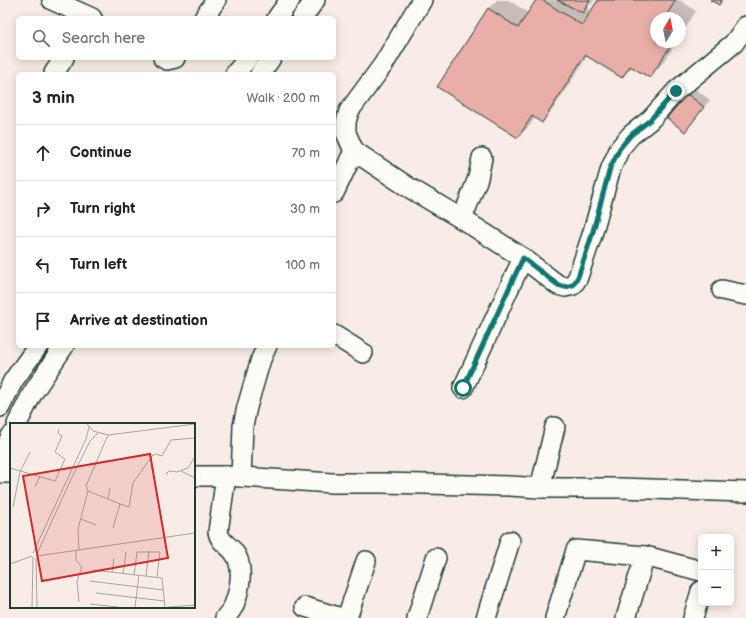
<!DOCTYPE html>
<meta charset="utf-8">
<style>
:root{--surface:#fff;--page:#f2f2f2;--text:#222;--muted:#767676;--line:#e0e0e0}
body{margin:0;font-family:"Balsamiq Sans",sans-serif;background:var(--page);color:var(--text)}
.controls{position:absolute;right:12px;bottom:12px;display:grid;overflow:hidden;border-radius:6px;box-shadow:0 2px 10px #0003}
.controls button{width:36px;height:36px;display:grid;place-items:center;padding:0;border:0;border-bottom:1px solid var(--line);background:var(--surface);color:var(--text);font:20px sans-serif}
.compass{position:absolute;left:650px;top:12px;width:36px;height:36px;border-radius:50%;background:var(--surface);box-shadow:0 2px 10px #0003;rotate:10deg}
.stop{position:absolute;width:12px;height:12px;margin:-9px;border:3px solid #0f766e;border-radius:50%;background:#fff}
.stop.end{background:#0f766e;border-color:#fff;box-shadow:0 1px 4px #0008}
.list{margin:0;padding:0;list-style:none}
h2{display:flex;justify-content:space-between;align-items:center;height:52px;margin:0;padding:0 16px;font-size:17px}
h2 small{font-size:13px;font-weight:400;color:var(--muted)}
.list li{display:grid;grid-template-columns:26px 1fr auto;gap:12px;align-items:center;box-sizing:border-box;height:56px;padding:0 16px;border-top:1px solid var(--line)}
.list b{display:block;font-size:15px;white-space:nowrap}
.list em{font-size:13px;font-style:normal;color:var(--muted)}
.icon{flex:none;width:22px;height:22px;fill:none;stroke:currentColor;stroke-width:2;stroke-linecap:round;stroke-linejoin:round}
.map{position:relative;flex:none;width:746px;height:618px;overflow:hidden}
.search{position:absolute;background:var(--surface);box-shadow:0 2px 10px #0003;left:16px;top:16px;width:320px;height:44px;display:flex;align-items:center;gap:10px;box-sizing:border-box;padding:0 14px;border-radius:6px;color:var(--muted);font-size:15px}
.panel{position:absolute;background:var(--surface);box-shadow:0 2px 10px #0003;left:16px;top:72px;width:320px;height:276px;border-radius:6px}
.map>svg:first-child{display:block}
.shadow{fill:#0003}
.building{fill:#e8aea7;stroke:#1f3d34}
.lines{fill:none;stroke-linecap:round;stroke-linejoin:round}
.minor-casing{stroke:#1f3d34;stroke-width:22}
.minor{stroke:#fdfcf7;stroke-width:19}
.route{stroke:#0f766e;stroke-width:5}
.inset-road{fill:none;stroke:#a2a69f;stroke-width:1}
.view{fill:#d62828;fill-opacity:0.15;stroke:#d62828;stroke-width:2}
.inset-edge{fill:none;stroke:#1f3d34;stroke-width:2}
</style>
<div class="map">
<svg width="746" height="618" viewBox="0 0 746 618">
<rect width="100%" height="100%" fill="#f9ece7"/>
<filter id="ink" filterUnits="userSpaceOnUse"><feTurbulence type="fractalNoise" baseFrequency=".025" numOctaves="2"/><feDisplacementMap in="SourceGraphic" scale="8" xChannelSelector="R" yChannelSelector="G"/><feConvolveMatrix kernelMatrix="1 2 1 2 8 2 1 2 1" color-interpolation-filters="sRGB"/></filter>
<g filter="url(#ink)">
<g class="shadow">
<polygon points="497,0 508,0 529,13 537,0 595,0 587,8 592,11 599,0 680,0 696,11 680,37 680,18 656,18 656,42 677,42 662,64 649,77 633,66 622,77 588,55 554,108 541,121 535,117 531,124 518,137 488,9"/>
<polygon points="693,87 710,100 685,130 687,93"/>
</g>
<g class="building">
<polygon points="536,0 542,0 582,25 598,0 676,0 667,14 673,18 656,18 656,42 673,42 650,78 630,66 622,78 585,55 542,123 532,116 518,138 437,87 488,8 518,28"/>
<polygon points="557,0 590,0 583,13"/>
<polygon points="710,0 722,0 719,5"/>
<polygon points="680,22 684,25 680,31"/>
<polygon points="686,93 704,107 685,132 667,118"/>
</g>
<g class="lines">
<defs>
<g id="minor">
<polyline points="52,0 92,18"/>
<polyline points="422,0 383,65 349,111 346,122 346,133 354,151 408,187 462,219 478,178 482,158"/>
<polyline points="204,18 216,0"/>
<polyline points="277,18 290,0"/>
<polyline points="302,18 315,0"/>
<polyline points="163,58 167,60 175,58"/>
<polyline points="54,73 64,58"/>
<polyline points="235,74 248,58"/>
<polyline points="260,74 271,58"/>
<polyline points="334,193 354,151"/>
<polyline points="462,219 523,258"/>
<polyline points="722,290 746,295"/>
<polyline points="334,335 363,353"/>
<polyline points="463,388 523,258 558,285 565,287 573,285 578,277 592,235 611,168 620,148 631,135 650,120 676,91 734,43 746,26"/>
<polyline points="0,407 13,381 38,346"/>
<polyline points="17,424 32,394 64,346"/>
<polyline points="0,459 11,436"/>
<polyline points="0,473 11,473"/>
<polyline points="194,476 226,476 332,483 382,483 510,486 540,488 619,488 746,492"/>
<polyline points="241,477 243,426 247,407 261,359 267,346"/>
<polyline points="540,488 555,427"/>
<polyline points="305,607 342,618"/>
<path d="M 225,618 C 228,614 232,610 234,605 C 240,589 245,565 233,551 C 227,544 220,542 218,532 L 226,476"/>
<polyline points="347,618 366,561"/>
<polyline points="417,618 436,558"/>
<polyline points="486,618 510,541"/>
<polyline points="555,618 576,550 645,556 701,571"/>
<polyline points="626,618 645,556"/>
<polyline points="693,618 701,591"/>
</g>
</defs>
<use href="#minor" class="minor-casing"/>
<use href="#minor" class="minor"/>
</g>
</g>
<g class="lines" filter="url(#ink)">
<polyline class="route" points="463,388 523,258 558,285 565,287 573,285 578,277 592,235 610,168 620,148 631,135 650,120 676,91"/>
</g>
<g transform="translate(10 423)">
<rect width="185" height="185" fill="#f9ece7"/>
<path class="inset-road" d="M 77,1 L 83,8 L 98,12 L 185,1M 98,12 L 76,63 L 78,68 L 98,76 L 100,65M 0,45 L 45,58 L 55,36 L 45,29 L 52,13 L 48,10 L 49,6M 171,48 L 185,55M 156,51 L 159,48 L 167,49 L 178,45 L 185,34M 25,64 L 30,53M 98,76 L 110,81M 3,84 L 10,49 L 20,29M 71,96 L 86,102M 103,105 L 110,81 L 119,84 L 123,60 L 142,33 L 146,31 L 152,33 L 161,17 L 185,15M 66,127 L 66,137 L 72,144 L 67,158 L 69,179M 69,127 L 68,106 L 78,68M 23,130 L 76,16 L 79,4M 27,131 L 62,54 L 80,18 L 88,10M 27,133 L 185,110M 26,135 L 27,184M 0,141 L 22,133M 83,147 L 152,155 L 155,184M 102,149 L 104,135M 113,150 L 116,129M 124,152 L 127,129 L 150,129 L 147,154M 136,153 L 139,128M 80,158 L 153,167M 86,170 L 154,178M 80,181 L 108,184M 22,184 L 23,134M 125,184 L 129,152M 158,184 L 185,182"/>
<path class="view" d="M 140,31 L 158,135 L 32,158 L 13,53 Z"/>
<rect width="185" height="185" class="inset-edge"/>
</g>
</svg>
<div class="controls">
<button>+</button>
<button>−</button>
</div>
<svg class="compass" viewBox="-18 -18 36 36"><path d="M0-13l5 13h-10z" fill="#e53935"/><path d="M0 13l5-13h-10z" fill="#767676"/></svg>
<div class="stop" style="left:463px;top:388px"></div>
<div class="stop end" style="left:676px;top:91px"></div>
<div class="search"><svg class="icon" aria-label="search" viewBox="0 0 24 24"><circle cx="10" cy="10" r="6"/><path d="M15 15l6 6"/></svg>Search here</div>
<section class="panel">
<h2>3 min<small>Walk · 200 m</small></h2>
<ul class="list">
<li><svg class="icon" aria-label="ahead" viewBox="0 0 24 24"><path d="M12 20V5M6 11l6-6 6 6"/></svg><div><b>Continue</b></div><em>70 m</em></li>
<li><svg class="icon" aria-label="right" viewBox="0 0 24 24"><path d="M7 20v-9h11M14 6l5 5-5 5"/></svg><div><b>Turn right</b></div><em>30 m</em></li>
<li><svg class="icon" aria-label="left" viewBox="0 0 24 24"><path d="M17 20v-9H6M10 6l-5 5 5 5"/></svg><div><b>Turn left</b></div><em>100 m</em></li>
<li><svg class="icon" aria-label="arrive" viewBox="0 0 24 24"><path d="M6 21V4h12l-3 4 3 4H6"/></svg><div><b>Arrive at destination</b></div></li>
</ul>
</section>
</div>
